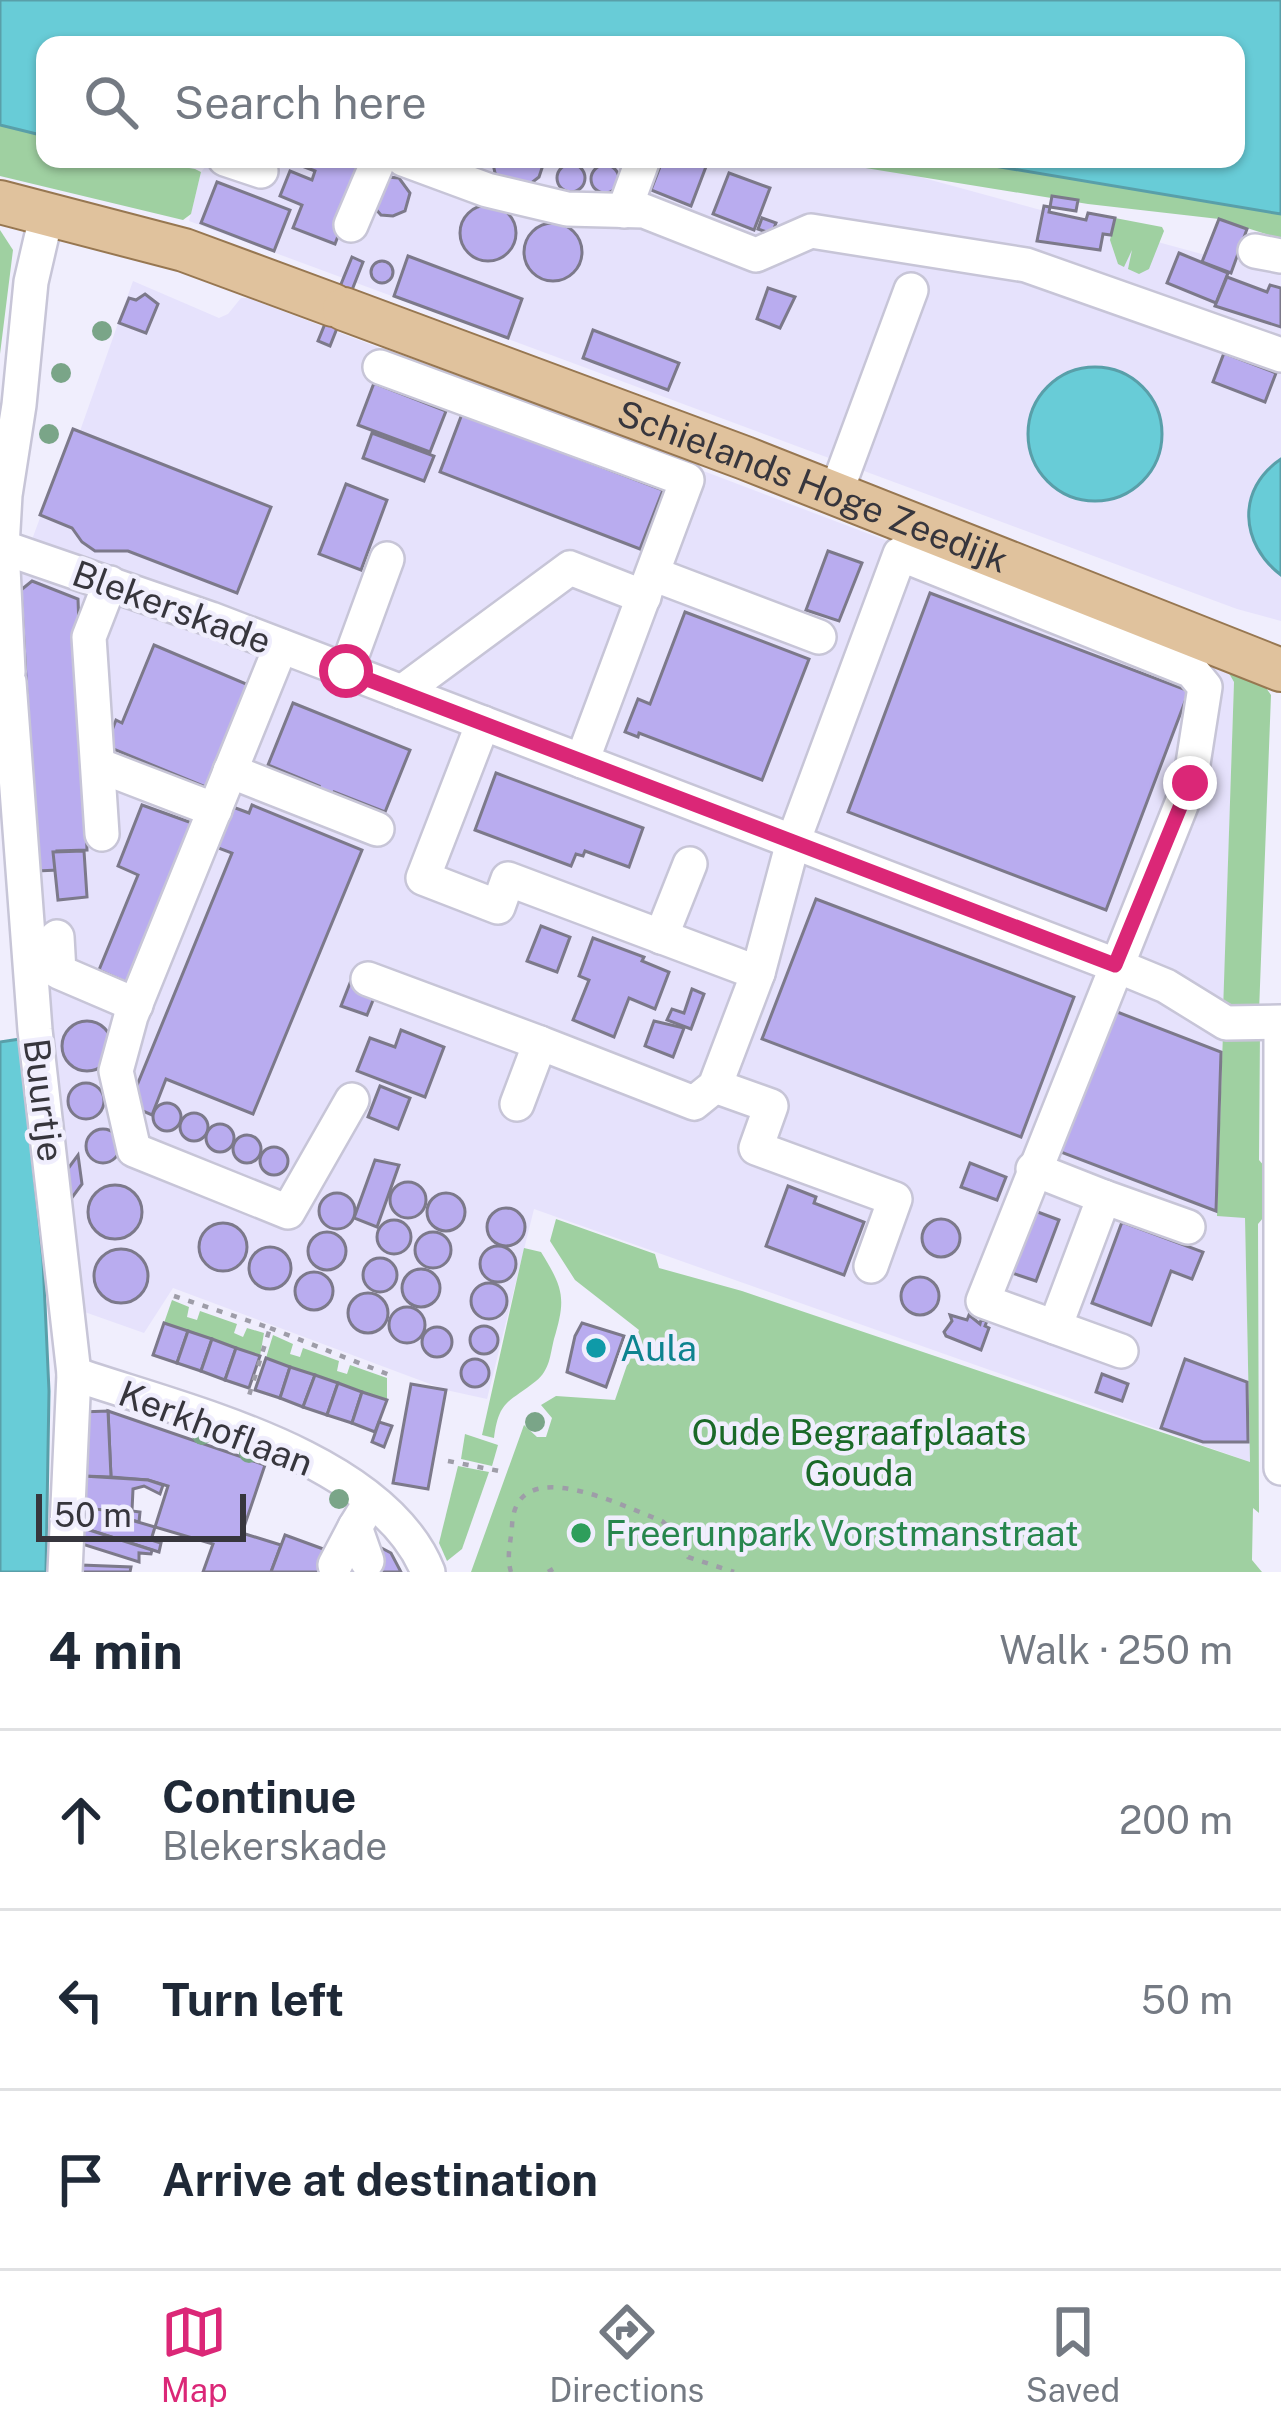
<!DOCTYPE html>
<meta charset="utf-8">
<style>
:root{--surface:#fff;--page:#f2f2f3;--text:#1f2937;--muted:#747a83;--line:#e0e1e3;--accent:#db2777}
body{margin:0;font-family:"Public Sans",sans-serif;background:var(--page);color:var(--text)}
.scale{position:absolute;left:36px;bottom:30px;width:210px;box-sizing:border-box;padding-left:12px;border:6px solid #37363d;border-top:0;font-size:33px;line-height:42px;white-space:nowrap;color:#37363d;-webkit-text-stroke:9px #f0eefd;paint-order:stroke}
.stop{position:absolute;width:36px;height:36px;margin:-27px;border:9px solid #db2777;border-radius:50%;background:#fff}
.stop.end{background:#db2777;border-color:#fff;box-shadow:0 3px 12px #0008}
.list{margin:0;padding:0;list-style:none}
h2{display:flex;justify-content:space-between;align-items:center;height:156px;margin:0;padding:0 48px;font-size:51px}
h2 small{font-size:39px;font-weight:400;color:var(--muted)}
.list li{display:grid;grid-template-columns:78px 1fr auto;gap:36px;align-items:center;box-sizing:border-box;height:180px;padding:0 48px;border-top:3px solid var(--line)}
.list b{display:block;font-size:45px;white-space:nowrap}
.list p{margin:0;font-size:39px;white-space:nowrap;color:var(--muted)}
.list em{font-size:39px;font-style:normal;color:var(--muted)}
.icon{flex:none;width:66px;height:66px;fill:none;stroke:currentColor;stroke-width:2;stroke-linecap:round;stroke-linejoin:round}
.map{position:relative;flex:none;width:1281px;height:1572px;overflow:hidden}
.search{position:absolute;background:var(--surface);box-shadow:0 3px 9px #0004;left:36px;right:36px;top:36px;height:132px;display:flex;align-items:center;gap:30px;box-sizing:border-box;padding:0 42px;border-radius:24px;color:var(--muted);font-size:45px}
.sheet{height:696px;background:var(--surface)}
nav{display:flex;justify-content:space-around;align-items:center;box-sizing:border-box;height:168px;border-top:3px solid var(--line);background:var(--surface);font-size:33px;color:var(--muted)}
nav a{display:grid;justify-items:center;gap:6px}
nav .on{color:var(--accent)}
.map>svg:first-child{display:block}
.built{fill:#e6e2fc}
.green{fill:#9fd0a1}
.water{fill:#68ccd7;stroke:#599fa9;stroke-width:3}
.building{fill:#b9acef;stroke:#7c798a;stroke-width:3}
.lines{fill:none;stroke-linecap:round;stroke-linejoin:round}
.minor-tunnel{stroke:#cbc9d7;stroke-width:33;stroke-dasharray:33 16;stroke-linecap:butt}
.minor-casing{stroke:#c7c5d7;stroke-width:38}
.major-casing{stroke:#977751;stroke-width:46}
.path{stroke:#9e9da8;stroke-width:4.5;stroke-dasharray:6 9;stroke-linecap:butt}
.minor{stroke:#fff;stroke-width:33}
.major{stroke:#e0c29d;stroke-width:42}
.tree{fill:#7aa588}
.route{stroke:#db2777;stroke-width:15}
.culture-dot{fill:#0f9aa8;stroke:#f0eefd;stroke-width:4.5}
.leisure-dot{fill:#2e9e5b;stroke:#f0eefd;stroke-width:4.5}
.labels{text-anchor:middle;dominant-baseline:central;stroke-width:9;stroke-linejoin:round;paint-order:stroke}
.street-label{font-size:36px;fill:#37363d;stroke:#f0eefd}
.culture-label{font-size:36px;fill:#0d838f;stroke:#f0eefd;text-anchor:start}
.park-label{font-size:36px;fill:#1a6928;stroke:#f0eefd}
.leisure-label{font-size:36px;fill:#27864d;stroke:#f0eefd;text-anchor:start}
</style>
<div class="map">
<svg width="1281" height="1572" viewBox="0 0 1281 1572">
<rect width="100%" height="100%" fill="#f0eefd"/>
<g class="built">
<polygon points="212,159 854,159 1209,256 1281,268 1281,621 1237,609 189,221 201,172"/>
<polygon points="133,281 219,318 228,314 241,298 248,298 1227,670 1234,682 1217,1215 1245,1217 1250,1462 534,1209 487,1399 446,1390 173,1288 144,1333 79,1310 51,1104 14,588 73,429 80,431"/>
</g>
<g class="green">
<polygon points="0,125 45,136 45,159 138,159 195,169 201,172 191,214 183,220 0,176"/>
<polygon points="810,159 953,159 1281,214 1281,239 1219,219 1088,204"/>
<polygon points="1115,218 1162,227 1164,231 1149,269 1139,274 1128,269 1132,250 1124,267 1118,264 1110,240"/>
<polygon points="0,230 13,250 0,354"/>
<polygon points="1227,670 1264,685 1271,695 1259,1012 1223,1012 1234,682"/>
<polygon points="1260,1030 1259,1160 1265,1167 1263,1218 1258,1224 1259,1513 1253,1508 1252,1560 1262,1572 471,1572 524,1425 537,1437 546,1437 552,1418 541,1405 556,1396 615,1400 639,1330 575,1280 550,1241 556,1219 655,1254 659,1268 742,1291 1250,1462 1245,1218 1217,1216 1223,1031"/>
<path d="M 524,1248 L 541,1252 C 564,1289 566,1299 554,1339 C 550,1355 550,1370 536,1381 C 509,1403 499,1399 494,1438 L 482,1435 Z"/>
<polygon points="172,1300 189,1307 187,1317 197,1320 200,1311 237,1324 234,1333 243,1337 247,1328 264,1333 260,1356 164,1323"/>
<polygon points="273,1335 293,1344 290,1354 300,1357 303,1348 339,1361 337,1371 347,1374 350,1365 387,1378 387,1400 266,1358"/>
<polygon points="465,1434 498,1445 492,1466 461,1459"/>
<polygon points="458,1466 489,1472 462,1549 447,1561 439,1543"/>
</g>
<g class="water">
<polygon points="0,0 1281,0 1281,214 953,159 1236,159 1236,45 45,45 45,136 0,125"/>
<circle cx="1095" cy="434" r="67"/>
<path d="M 1281,459 L 1281,575 C 1240,544 1236,489 1281,459 Z"/>
<polygon points="20,1039 43,1260 49,1391 46,1572 0,1572 0,1042"/>
</g>
<g class="building">
<polygon points="284,159 367,159 335,244 293,228 302,205 280,196 290,171 312,180 315,171"/>
<polygon points="453,159 489,159 472,168"/>
<polygon points="492,159 545,159 539,177 530,184 503,182 495,173"/>
<polygon points="663,159 694,159 707,164 691,206 651,190"/>
<circle cx="571" cy="178" r="14"/>
<circle cx="605" cy="179" r="14"/>
<polygon points="729,173 770,188 754,230 713,214"/>
<polygon points="386,177 399,178 410,193 405,211 393,216 381,215 373,206"/>
<polygon points="217,182 290,210 274,251 201,223"/>
<polygon points="1052,196 1078,200 1076,211 1050,207"/>
<circle cx="488" cy="233" r="28"/>
<polygon points="1044,206 1050,207 1049,212 1086,220 1088,213 1115,218 1111,235 1103,234 1100,250 1037,241"/>
<polygon points="762,218 776,223 772,234 758,229"/>
<polygon points="1219,219 1247,229 1231,273 1202,262"/>
<circle cx="553" cy="252" r="29"/>
<polygon points="1179,253 1228,273 1216,303 1167,283"/>
<polygon points="408,256 522,299 508,338 394,296"/>
<polygon points="352,257 363,262 330,346 318,341"/>
<circle cx="382" cy="272" r="11"/>
<polygon points="1227,277 1267,292 1270,285 1281,288 1281,327 1215,306"/>
<polygon points="768,288 795,297 780,328 757,319"/>
<polygon points="145,294 158,304 146,333 119,323 129,298 136,300"/>
<polygon points="593,330 679,363 668,390 583,358"/>
<polygon points="1224,353 1276,373 1265,402 1213,382"/>
<polygon points="374,383 446,411 430,452 358,425"/>
<polygon points="462,414 663,490 640,549 440,472"/>
<polygon points="73,429 271,507 237,593 128,551 95,551 82,542 72,528 40,515"/>
<polygon points="372,433 434,456 424,481 363,458"/>
<polygon points="346,484 387,500 361,570 319,554"/>
<polygon points="828,551 862,563 839,621 806,610"/>
<polygon points="32,581 78,599 87,850 57,851 58,870 37,871 21,590"/>
<polygon points="930,593 1189,691 1106,910 848,812"/>
<polygon points="685,612 809,659 762,780 639,733 638,737 625,732 638,699 650,704"/>
<polygon points="154,645 251,686 208,788 106,746 116,720 122,723"/>
<polygon points="293,703 410,750 385,812 334,792 332,796 317,790 319,786 268,765"/>
<polygon points="496,773 643,828 629,867 585,851 583,856 576,854 571,866 475,830"/>
<polygon points="142,805 192,823 128,983 99,970 138,875 118,866"/>
<polygon points="252,805 362,850 253,1114 166,1079 152,1115 129,1105 232,853 213,846 230,806 249,813"/>
<polygon points="84,851 87,897 58,900 53,852"/>
<polygon points="816,899 1074,997 1021,1137 762,1039"/>
<polygon points="541,926 570,937 557,972 527,961"/>
<polygon points="593,938 644,957 642,961 669,972 655,1009 629,998 614,1037 573,1020 589,980 579,976"/>
<polygon points="352,978 378,988 367,1015 341,1006"/>
<polygon points="692,989 704,994 691,1029 667,1020 672,1009 684,1013"/>
<polygon points="1112,1010 1221,1052 1216,1211 1058,1151"/>
<circle cx="87" cy="1046" r="25"/>
<polygon points="654,1021 684,1028 673,1057 645,1046"/>
<polygon points="401,1030 444,1047 425,1097 357,1071 370,1038 395,1047"/>
<circle cx="86" cy="1101" r="18"/>
<polygon points="380,1086 410,1098 398,1129 368,1117"/>
<circle cx="167" cy="1117" r="14"/>
<circle cx="194" cy="1127" r="14"/>
<circle cx="220" cy="1138" r="14"/>
<circle cx="103" cy="1146" r="17"/>
<circle cx="247" cy="1149" r="14"/>
<circle cx="274" cy="1161" r="14"/>
<polygon points="78,1155 82,1184 71,1199 67,1170"/>
<polygon points="375,1160 399,1165 377,1227 354,1218"/>
<polygon points="970,1163 1006,1177 997,1200 961,1187"/>
<circle cx="408" cy="1200" r="18"/>
<circle cx="115" cy="1212" r="27"/>
<polygon points="788,1186 816,1197 814,1203 864,1222 844,1275 766,1246"/>
<circle cx="337" cy="1211" r="18"/>
<circle cx="446" cy="1212" r="19"/>
<circle cx="506" cy="1227" r="19"/>
<polygon points="1035,1211 1059,1220 1036,1281 1012,1273"/>
<circle cx="941" cy="1238" r="19"/>
<circle cx="394" cy="1237" r="17"/>
<polygon points="1122,1222 1203,1252 1192,1279 1171,1271 1151,1325 1092,1303"/>
<circle cx="223" cy="1247" r="24"/>
<circle cx="327" cy="1251" r="19"/>
<circle cx="433" cy="1250" r="18"/>
<circle cx="498" cy="1264" r="18"/>
<circle cx="270" cy="1268" r="21"/>
<circle cx="121" cy="1276" r="27"/>
<circle cx="380" cy="1275" r="17"/>
<circle cx="421" cy="1288" r="19"/>
<circle cx="314" cy="1291" r="19"/>
<circle cx="920" cy="1296" r="19"/>
<circle cx="489" cy="1301" r="18"/>
<circle cx="368" cy="1313" r="20"/>
<circle cx="407" cy="1325" r="18"/>
<polygon points="950,1315 967,1320 969,1315 980,1324 981,1320 987,1321 985,1326 989,1328 981,1350 946,1336 944,1332 952,1321"/>
<polygon points="164,1323 188,1331 177,1363 153,1355"/>
<polygon points="582,1323 624,1336 606,1387 567,1372 575,1336"/>
<circle cx="484" cy="1340" r="14"/>
<circle cx="437" cy="1342" r="15"/>
<polygon points="188,1331 212,1339 201,1371 177,1363"/>
<polygon points="212,1339 236,1348 225,1380 201,1371"/>
<polygon points="236,1348 260,1356 249,1388 225,1380"/>
<polygon points="266,1358 290,1367 280,1398 255,1390"/>
<polygon points="1185,1359 1247,1382 1248,1442 1203,1442 1161,1428"/>
<circle cx="475" cy="1373" r="14"/>
<polygon points="290,1367 315,1375 303,1407 280,1398"/>
<polygon points="1102,1374 1128,1384 1122,1401 1096,1392"/>
<polygon points="315,1375 338,1383 327,1415 303,1407"/>
<polygon points="338,1383 362,1392 352,1423 327,1415"/>
<polygon points="411,1384 446,1390 428,1489 393,1483"/>
<polygon points="362,1392 387,1400 375,1432 352,1423"/>
<polygon points="108,1411 265,1465 242,1533 281,1545 271,1572 203,1572 213,1544 155,1527 168,1486 148,1480 111,1477"/>
<polygon points="108,1411 111,1477 83,1476 81,1412"/>
<polygon points="379,1422 392,1426 384,1447 372,1442"/>
<polygon points="83,1476 148,1480 163,1485 160,1494 144,1486 133,1489 132,1511 140,1512 139,1522 124,1518 124,1512 84,1508"/>
<polygon points="84,1508 124,1512 124,1518 155,1527 151,1540 161,1543 159,1552 83,1528"/>
<polygon points="83,1528 152,1550 151,1554 139,1553 139,1562 82,1544"/>
<polygon points="285,1535 326,1550 318,1572 271,1572"/>
<polygon points="374,1544 391,1553 401,1572 362,1572"/>
<polygon points="81,1565 131,1567 130,1572 81,1572"/>
</g>
<g class="lines">
<polyline class="minor-tunnel" points="354,1571 354,1572"/>
<defs>
<g id="minor">
<polyline points="225,159 261,171"/>
<polyline points="403,159 487,190 567,209 644,211 756,255 811,231 1026,265 1281,355"/>
<polyline points="624,211 643,159"/>
<polyline points="351,225 379,159"/>
<polyline points="1255,251 1281,256"/>
<polyline points="380,367 687,480 582,761"/>
<polyline points="835,495 911,290"/>
<polyline points="2,547 211,619 1115,965 1166,986 1226,1023 1281,1022"/>
<polyline points="653,574 819,637"/>
<polyline points="281,646 131,1016 116,1071 134,1150 288,1212 352,1100"/>
<polyline points="346,671 387,559"/>
<polyline points="8,672 2,547 5,495 19,405 31,282 47,213"/>
<polyline points="9,682 35,1030 74,1374 65,1572"/>
<polyline points="402,692 570,568 644,597"/>
<polyline points="483,723 423,878 498,907 508,879 758,973"/>
<polyline points="98,765 215,810"/>
<polyline points="230,771 377,829"/>
<polyline points="102,834 89,637 110,583"/>
<polyline points="57,937 59,972 136,1005"/>
<polyline points="661,937 690,864"/>
<polyline points="368,979 540,1043"/>
<polyline points="1281,1027 1281,1468"/>
<polyline points="715,1086 771,1106 756,1148 895,1199 871,1266"/>
<polyline points="517,1104 540,1043 694,1103 715,1086 758,973 793,842 900,554 1192,671 1205,687 1190,783 983,1301 1121,1351"/>
<polyline points="1033,1169 1104,1197 1055,1327"/>
<polyline points="1104,1197 1188,1227"/>
<path d="M 74,1374 C 182,1411 382,1456 428,1572"/>
<polyline points="367,1561 355,1527 371,1501"/>
<polyline points="335,1565 355,1527"/>
</g>
<g id="major">
<polyline points="0,202 184,250 333,305"/>
<path id="s1" d="M 344,309 L 745,458 L 1281,670"/>
</g>
</defs>
<use href="#minor" class="minor-casing"/>
<use href="#major" class="major-casing"/>
<g class="path">
<polyline points="174,1296 270,1328 248,1399"/>
<polyline points="270,1328 395,1377"/>
<polyline points="448,1461 499,1471"/>
<path d="M 511,1572 C 506,1556 511,1542 512,1526 C 515,1450 624,1507 662,1521 L 674,1532 L 688,1557 L 734,1572"/>
<polyline points="548,1572 553,1569"/>
</g>
<use href="#minor" class="minor"/>
<use href="#major" class="major"/>
</g>
<g class="tree">
<circle cx="102" cy="331" r="10"/>
<circle cx="61" cy="373" r="10"/>
<circle cx="49" cy="434" r="10"/>
<circle cx="535" cy="1422" r="10"/>
<circle cx="202" cy="1435" r="10"/>
<circle cx="249" cy="1453" r="10"/>
<circle cx="339" cy="1499" r="10"/>
</g>
<g class="lines">
<polyline class="route" points="346,671 1115,965 1190,783"/>
</g>
<circle class="culture-dot" cx="596" cy="1348" r="12"/>
<circle class="leisure-dot" cx="581" cy="1533" r="12"/>
<g class="labels">
<g class="street-label">
<text stroke="none"><textPath href="#s1" startOffset="501">Schielands Hoge Zeedijk</textPath></text>
<text transform="translate(172 607) rotate(20)">Blekerskade</text>
<text transform="translate(44 1100) rotate(83)">Buurtje</text>
<text transform="translate(216 1428) rotate(21)">Kerkhoflaan</text>
</g>
<g class="culture-label">
<text x="620" y="1348">Aula</text>
</g>
<g class="park-label">
<text x="859" y="1432">Oude Begraafplaats<tspan x="859" dy="41">Gouda</tspan></text>
</g>
<g class="leisure-label">
<text x="605" y="1533">Freerunpark Vorstmanstraat</text>
</g>
</g>
</svg>
<div class="scale">50 m</div>
<div class="stop" style="left:346px;top:671px"></div>
<div class="stop end" style="left:1190px;top:783px"></div>
<div class="search"><svg class="icon" aria-label="search" viewBox="0 0 24 24"><circle cx="10" cy="10" r="6"/><path d="M15 15l6 6"/></svg>Search here</div>
</div>
<section class="sheet">
<h2>4 min<small>Walk · 250 m</small></h2>
<ul class="list">
<li><svg class="icon" aria-label="ahead" viewBox="0 0 24 24"><path d="M12 20V5M6 11l6-6 6 6"/></svg><div><b>Continue</b><p>Blekerskade</p></div><em>200 m</em></li>
<li><svg class="icon" aria-label="left" viewBox="0 0 24 24"><path d="M17 20v-9H6M10 6l-5 5 5 5"/></svg><div><b>Turn left</b></div><em>50 m</em></li>
<li><svg class="icon" aria-label="arrive" viewBox="0 0 24 24"><path d="M6 21V4h12l-3 4 3 4H6"/></svg><div><b>Arrive at destination</b></div></li>
</ul>
</section>
<nav>
<a class="on"><svg class="icon" aria-label="map" viewBox="0 0 24 24"><path d="M3 6l6-2 6 2 6-2v14l-6 2-6-2-6 2zM9 4v14M15 6v14"/></svg>Map</a>
<a><svg class="icon" aria-label="directions" viewBox="0 0 24 24"><path d="M12 3l9 9-9 9-9-9zM9 14v-3h6M13 9l2 2-2 2"/></svg>Directions</a>
<a><svg class="icon" aria-label="saved" viewBox="0 0 24 24"><path d="M7 4h10v16l-5-4-5 4z"/></svg>Saved</a>
</nav>
